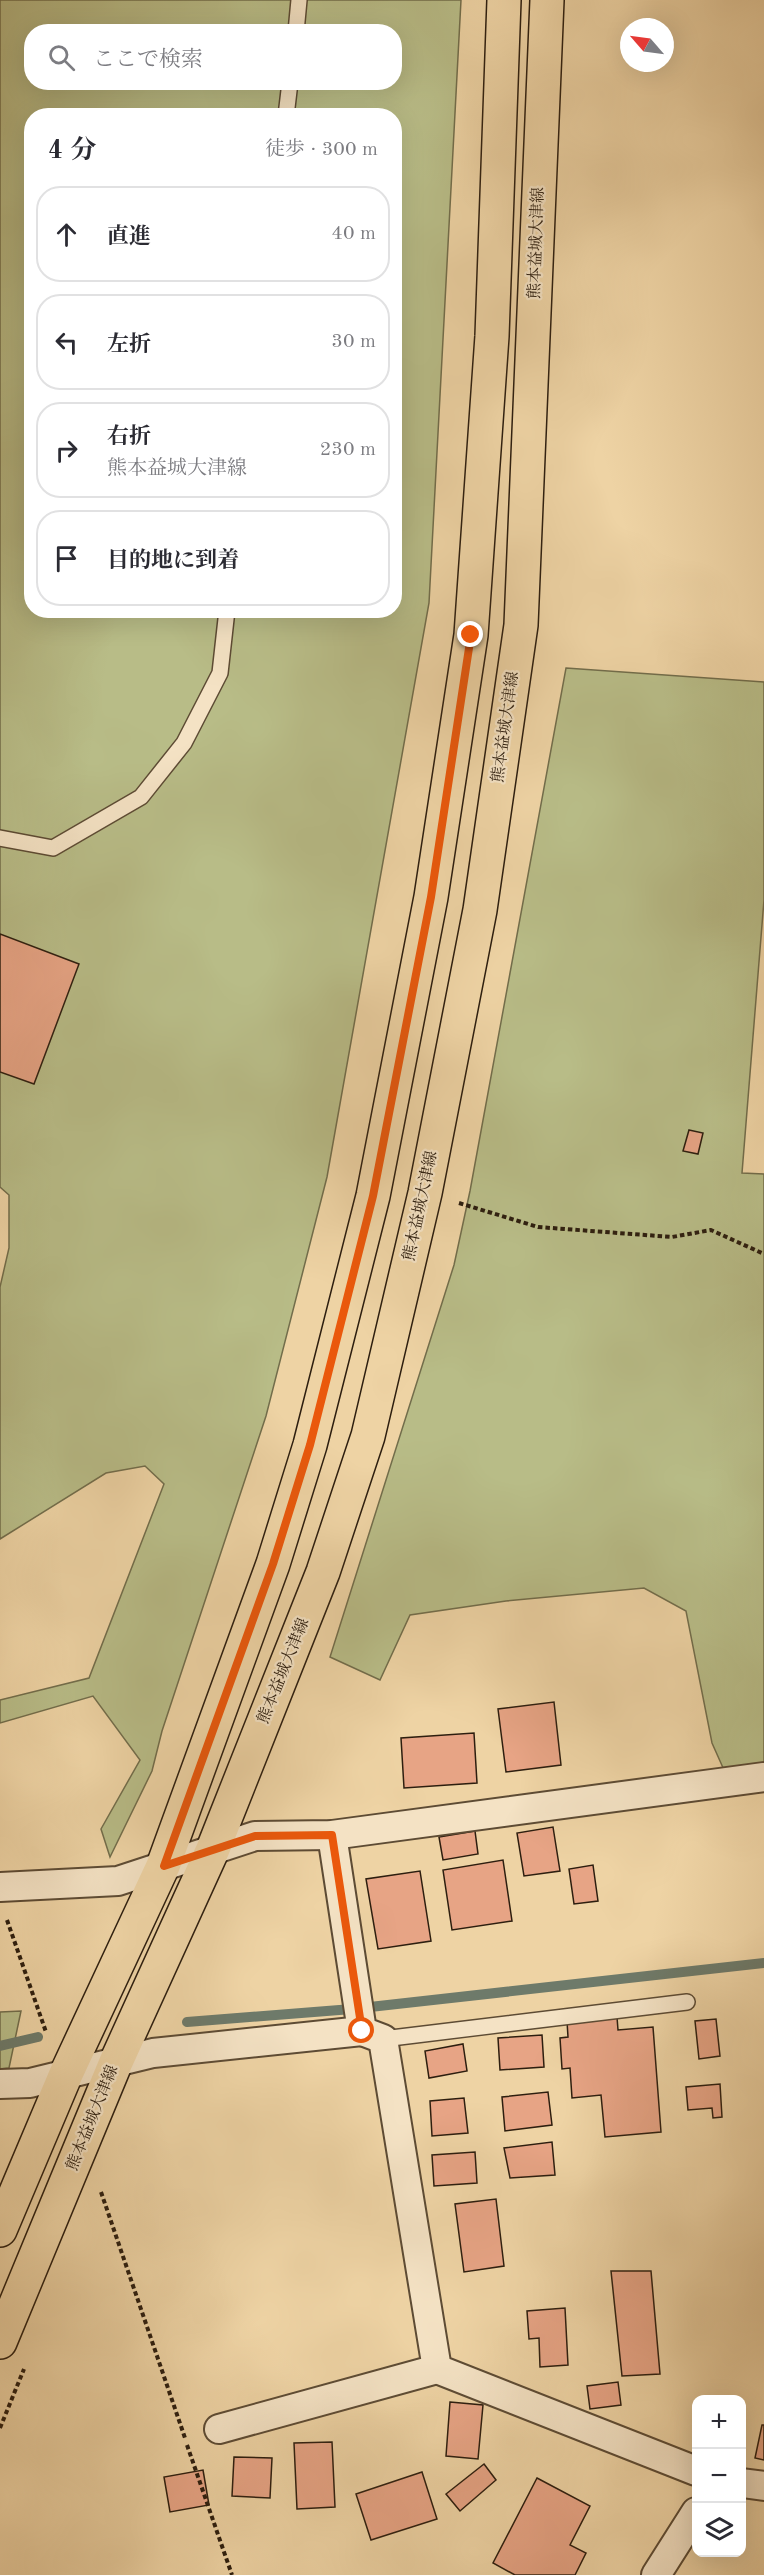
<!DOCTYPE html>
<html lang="ja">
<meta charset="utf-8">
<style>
:root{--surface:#fff;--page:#f7f7f7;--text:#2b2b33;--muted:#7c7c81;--line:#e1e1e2}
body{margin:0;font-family:"Old Standard TT","Noto Serif JP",serif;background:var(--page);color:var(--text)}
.controls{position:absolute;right:18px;bottom:18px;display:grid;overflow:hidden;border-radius:12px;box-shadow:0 6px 24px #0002}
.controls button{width:54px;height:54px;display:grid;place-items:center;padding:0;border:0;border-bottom:2px solid var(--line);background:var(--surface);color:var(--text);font:30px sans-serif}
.compass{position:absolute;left:620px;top:18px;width:54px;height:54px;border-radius:50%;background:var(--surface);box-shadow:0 6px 24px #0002;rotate:298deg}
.stop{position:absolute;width:18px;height:18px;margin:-14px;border:4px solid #ea580c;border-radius:50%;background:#fff}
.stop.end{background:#ea580c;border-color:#fff;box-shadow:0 2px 6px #0008}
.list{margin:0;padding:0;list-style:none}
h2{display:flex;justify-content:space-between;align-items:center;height:78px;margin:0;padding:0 24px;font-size:26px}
h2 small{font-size:20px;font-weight:400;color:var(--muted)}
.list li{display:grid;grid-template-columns:39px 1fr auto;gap:18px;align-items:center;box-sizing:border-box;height:96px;margin:0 12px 12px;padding:0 12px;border:2px solid var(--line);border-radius:24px}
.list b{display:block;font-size:22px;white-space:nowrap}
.list p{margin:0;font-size:20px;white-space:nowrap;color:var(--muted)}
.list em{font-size:20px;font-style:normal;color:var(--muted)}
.icon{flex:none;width:33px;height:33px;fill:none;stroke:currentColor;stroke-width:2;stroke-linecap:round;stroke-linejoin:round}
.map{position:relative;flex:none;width:764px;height:2575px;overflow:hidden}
.search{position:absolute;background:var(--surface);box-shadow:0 6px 24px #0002;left:24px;top:24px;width:378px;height:66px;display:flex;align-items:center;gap:15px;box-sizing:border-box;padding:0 21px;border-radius:24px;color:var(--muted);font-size:22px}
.panel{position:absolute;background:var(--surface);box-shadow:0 6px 24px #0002;left:24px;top:108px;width:378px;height:510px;border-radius:24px}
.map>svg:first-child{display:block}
.green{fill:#b8bc87;stroke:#726d4b;stroke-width:1.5;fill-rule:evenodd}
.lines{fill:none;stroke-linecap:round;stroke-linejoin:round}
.stream{stroke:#6e7a6a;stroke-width:10}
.building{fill:#e7a485;stroke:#2d1e0f;stroke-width:1.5}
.lane-casing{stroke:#5d4b34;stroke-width:18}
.street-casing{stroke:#5d4b34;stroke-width:32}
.primary-casing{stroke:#2d1e0f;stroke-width:36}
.path{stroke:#2d1e0f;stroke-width:4;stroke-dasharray:4.5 3;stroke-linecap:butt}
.lane{stroke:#f4e2c4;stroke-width:15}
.street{stroke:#f4e2c4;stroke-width:28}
.primary{stroke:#eed3a4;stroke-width:33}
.route{stroke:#ea580c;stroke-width:8}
.labels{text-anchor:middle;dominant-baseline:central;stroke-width:4.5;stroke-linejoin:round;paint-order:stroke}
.street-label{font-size:16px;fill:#2d1e0f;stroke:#f4e2c4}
</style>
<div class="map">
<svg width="764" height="2575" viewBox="0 0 764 2575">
<rect width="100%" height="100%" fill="#eed3a4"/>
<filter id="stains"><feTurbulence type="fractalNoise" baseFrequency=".00333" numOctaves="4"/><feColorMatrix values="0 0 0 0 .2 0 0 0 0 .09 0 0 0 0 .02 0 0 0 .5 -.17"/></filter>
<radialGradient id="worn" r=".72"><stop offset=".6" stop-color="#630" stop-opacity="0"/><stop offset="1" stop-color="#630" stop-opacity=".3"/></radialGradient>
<g class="green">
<path d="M 0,0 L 461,0 L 429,603 L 327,1177 L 266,1416 L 162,1731 L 152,1771 L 110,1857 L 101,1829 L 140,1760 L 93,1696 L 0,1723 L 0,1700 L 89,1678 L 164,1484 L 145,1466 L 106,1473 L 0,1539 L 0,1287 L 9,1248 L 9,1195 L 0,1187 ZM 32,32 L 394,32 L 394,82 L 32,82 ZM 32,116 L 394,116 L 394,610 L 32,610 Z"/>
<polygon points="566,668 764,682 764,900 742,1173 764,1174 764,1764 724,1770 712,1743 686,1611 644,1588 506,1601 410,1615 380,1680 330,1657 454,1265 470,1191"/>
<polygon points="21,2011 9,2068 0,2069 0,2012"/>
</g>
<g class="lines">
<g class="stream">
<polyline points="187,2022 352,2009 764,1963"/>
<polyline points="0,2046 38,2037"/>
</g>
</g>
<g class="building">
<polygon points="0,934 79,964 34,1084 0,1072"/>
<polygon points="689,1130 703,1133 698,1154 683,1151"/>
<polygon points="554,1702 561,1765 506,1772 498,1709"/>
<polygon points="474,1733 477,1783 404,1788 401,1738"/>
<polygon points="553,1827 560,1871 524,1876 517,1833"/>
<polygon points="475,1831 478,1854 443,1860 439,1837"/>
<polygon points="503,1860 512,1921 452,1930 443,1870"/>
<polygon points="593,1865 598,1901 574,1904 569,1869"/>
<polygon points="420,1871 431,1941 378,1949 366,1879"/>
<polygon points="617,2017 618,2030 653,2027 661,2132 605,2137 601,2095 572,2098 570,2068 562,2069 560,2038 568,2037 567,2021"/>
<polygon points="716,2019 720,2056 699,2059 695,2021"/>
<polygon points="542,2035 544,2067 500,2070 498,2038"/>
<polygon points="463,2044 467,2071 429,2078 425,2051"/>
<polygon points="720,2084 722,2117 713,2118 712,2108 688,2110 686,2087"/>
<polygon points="548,2092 552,2125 505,2131 502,2097"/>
<polygon points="464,2098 468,2133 432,2136 430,2101"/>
<polygon points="552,2142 555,2175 510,2178 504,2148"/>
<polygon points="475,2152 477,2183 434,2186 432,2155"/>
<polygon points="496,2199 504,2266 464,2272 455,2204"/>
<polygon points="611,2271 651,2271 660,2374 622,2376"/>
<polygon points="565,2308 568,2365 540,2367 539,2338 529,2339 527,2311"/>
<polygon points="618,2382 621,2405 590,2409 587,2386"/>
<polygon points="450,2402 483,2405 478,2459 446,2456"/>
<polygon points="762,2425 764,2425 764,2460 755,2458"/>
<polygon points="332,2442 335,2507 297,2509 294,2443"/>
<polygon points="234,2457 272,2458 270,2498 232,2496"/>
<polygon points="484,2464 496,2480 460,2511 446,2494"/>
<polygon points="203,2470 209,2505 170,2512 164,2477"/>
<polygon points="422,2472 437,2519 371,2540 356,2494"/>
<polygon points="537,2478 590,2506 570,2545 586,2553 575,2575 515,2575 493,2563"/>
</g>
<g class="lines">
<defs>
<g id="lane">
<polyline points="296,32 299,0"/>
<polyline points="286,116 290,82"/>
<polyline points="0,838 53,848 141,797 184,743 220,673 227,610"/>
<polyline points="383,2039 687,2002"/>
</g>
<g id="street">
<polyline points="332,1835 362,2031 383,2039 437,2369 696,2471"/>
<polyline points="0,1887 118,1881 255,1836 332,1835 764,1777"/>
<polyline points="0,2084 30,2083 153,2053 362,2031"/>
<polyline points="219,2429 437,2369"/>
<polyline points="742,2483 764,2486"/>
<polyline points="656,2575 696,2512"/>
</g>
<g id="primary">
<polyline points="0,2230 66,2074 163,1866 273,1564 310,1445 373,1196 431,897 471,635 492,336 504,0"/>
<polyline points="0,2342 116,2062 213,1849 323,1572 368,1436 425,1193 480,910 521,625 547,0"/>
</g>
</defs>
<use href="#lane" class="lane-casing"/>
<use href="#street" class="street-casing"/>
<use href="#primary" class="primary-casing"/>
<g class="path">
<polyline points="459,1203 538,1227 672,1237 711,1230 764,1254"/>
<polyline points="7,1920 46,2032"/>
<polyline points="101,2192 185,2438"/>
<polyline points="0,2428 24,2369"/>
<polyline points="187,2445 232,2575"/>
</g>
<use href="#lane" class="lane"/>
<use href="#street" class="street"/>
<use href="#primary" class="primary"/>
</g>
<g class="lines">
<polyline class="route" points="362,2031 332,1835 255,1836 164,1866 273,1564 310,1445 373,1196 431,897 471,635"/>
</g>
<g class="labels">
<g class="street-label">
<text transform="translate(537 243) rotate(-88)">熊本益城大津線</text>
<text transform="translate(506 727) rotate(-82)">熊本益城大津線</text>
<text transform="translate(421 1206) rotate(-78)">熊本益城大津線</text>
<text transform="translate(284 1671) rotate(-68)">熊本益城大津線</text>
<text transform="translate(93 2118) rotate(-68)">熊本益城大津線</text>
</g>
</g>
<rect width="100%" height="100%" filter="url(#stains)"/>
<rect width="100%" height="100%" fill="url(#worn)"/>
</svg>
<div class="controls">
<button>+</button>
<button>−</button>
<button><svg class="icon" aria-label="layers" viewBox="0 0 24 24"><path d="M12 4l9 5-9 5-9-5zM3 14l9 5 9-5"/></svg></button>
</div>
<svg class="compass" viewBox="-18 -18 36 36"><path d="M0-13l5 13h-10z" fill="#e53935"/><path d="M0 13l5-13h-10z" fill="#7c7c81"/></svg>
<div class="stop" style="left:362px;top:2031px"></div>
<div class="stop end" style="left:471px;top:635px"></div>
<div class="search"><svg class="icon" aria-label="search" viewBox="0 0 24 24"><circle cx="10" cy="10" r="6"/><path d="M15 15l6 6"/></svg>ここで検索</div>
<section class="panel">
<h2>4 分<small>徒歩 · 300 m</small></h2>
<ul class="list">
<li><svg class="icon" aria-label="ahead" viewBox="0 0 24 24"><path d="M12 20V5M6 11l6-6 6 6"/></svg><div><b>直進</b></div><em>40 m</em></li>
<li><svg class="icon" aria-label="left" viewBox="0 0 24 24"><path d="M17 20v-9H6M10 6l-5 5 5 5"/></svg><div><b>左折</b></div><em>30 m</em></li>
<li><svg class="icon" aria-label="right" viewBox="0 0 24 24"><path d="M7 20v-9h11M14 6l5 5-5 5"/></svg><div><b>右折</b><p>熊本益城大津線</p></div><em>230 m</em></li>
<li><svg class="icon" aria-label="arrive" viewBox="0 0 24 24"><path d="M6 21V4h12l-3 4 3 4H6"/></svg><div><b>目的地に到着</b></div></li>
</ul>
</section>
</div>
